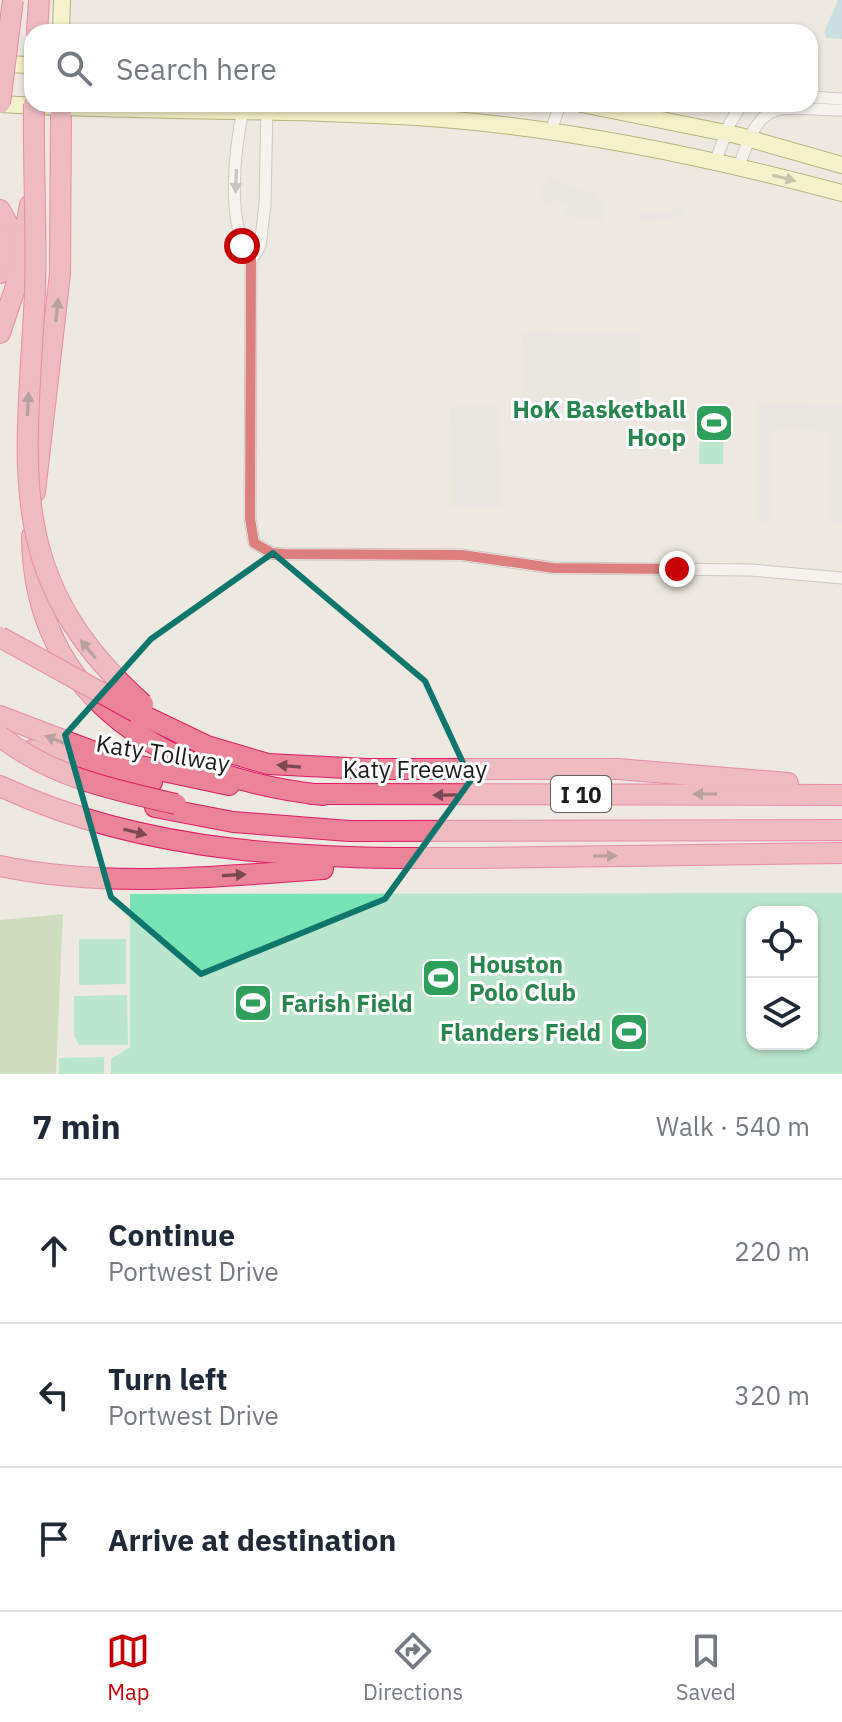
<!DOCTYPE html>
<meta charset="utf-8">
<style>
:root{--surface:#fff;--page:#f2f2f3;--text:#1f2937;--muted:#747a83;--line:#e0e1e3;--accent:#c70006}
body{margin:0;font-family:"IBM Plex Sans",sans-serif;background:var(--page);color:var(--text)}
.controls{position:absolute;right:24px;bottom:24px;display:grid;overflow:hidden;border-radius:16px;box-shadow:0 2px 6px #0004}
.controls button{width:72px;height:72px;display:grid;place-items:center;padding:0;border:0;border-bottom:2px solid var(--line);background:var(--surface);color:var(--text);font:40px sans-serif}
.stop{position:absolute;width:24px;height:24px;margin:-18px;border:6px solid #c70006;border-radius:50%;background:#fff}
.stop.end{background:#c70006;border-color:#fff;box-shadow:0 2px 8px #0008}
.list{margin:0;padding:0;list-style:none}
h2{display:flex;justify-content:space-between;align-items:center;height:104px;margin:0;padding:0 32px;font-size:34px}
h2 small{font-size:26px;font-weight:400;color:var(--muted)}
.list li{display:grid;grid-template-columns:52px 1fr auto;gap:24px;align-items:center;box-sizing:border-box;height:144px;padding:0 32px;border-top:2px solid var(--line)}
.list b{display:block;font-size:30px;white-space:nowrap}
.list p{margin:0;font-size:26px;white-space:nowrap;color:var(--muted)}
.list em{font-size:26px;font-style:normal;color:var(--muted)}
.icon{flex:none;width:44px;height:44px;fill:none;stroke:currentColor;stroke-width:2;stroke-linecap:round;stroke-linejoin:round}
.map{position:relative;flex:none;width:842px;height:1074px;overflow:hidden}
.search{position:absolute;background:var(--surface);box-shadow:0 2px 6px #0004;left:24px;right:24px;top:24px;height:88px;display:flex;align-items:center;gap:20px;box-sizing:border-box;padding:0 28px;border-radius:24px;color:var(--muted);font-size:30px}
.sheet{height:536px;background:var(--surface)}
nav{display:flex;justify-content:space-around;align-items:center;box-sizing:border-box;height:112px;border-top:2px solid var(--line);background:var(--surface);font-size:22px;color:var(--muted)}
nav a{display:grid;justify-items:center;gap:4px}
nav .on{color:var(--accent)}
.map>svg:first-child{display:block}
.forest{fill:#a7d093}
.pitch{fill:#79e3b6;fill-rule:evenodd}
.parking{fill:#e4e4e4}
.water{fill:#9ed2df}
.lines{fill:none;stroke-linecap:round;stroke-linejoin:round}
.minor-casing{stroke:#a3a3a3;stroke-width:13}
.secondary-casing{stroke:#6c7500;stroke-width:18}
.motorway-casing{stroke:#e01a64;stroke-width:22}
.minor{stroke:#fff;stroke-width:11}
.secondary{stroke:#fbfdb0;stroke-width:16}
.motorway{stroke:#eb8399;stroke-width:20}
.motorway-bridge-casing{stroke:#e01a64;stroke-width:22;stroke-linecap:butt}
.motorway-bridge{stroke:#eb8399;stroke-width:20}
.oneway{fill:#97986d}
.oneway2{fill:#999}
.oneway3{fill:#794a54}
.route{stroke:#c70006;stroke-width:10}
.marked{fill:none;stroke:#0f766e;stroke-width:6;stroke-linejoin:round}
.labels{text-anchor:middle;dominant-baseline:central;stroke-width:6;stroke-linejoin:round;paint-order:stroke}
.shield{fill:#fff;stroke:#606060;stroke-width:2}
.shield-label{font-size:22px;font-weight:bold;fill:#1c1c1c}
.leisure-label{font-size:24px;font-weight:bold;fill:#27864d;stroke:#fff;text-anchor:end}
.street-label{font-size:24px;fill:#1c1c1c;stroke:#fff}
</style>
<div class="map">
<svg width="842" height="1074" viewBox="0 0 842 1074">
<rect width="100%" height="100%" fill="#eee9e0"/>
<polygon class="forest" points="63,914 56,1074 0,1074 0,920"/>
<g class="pitch">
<polygon points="700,421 724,421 723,464 699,464"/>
<path d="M 842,893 L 842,1074 L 111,1074 L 111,1059 L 130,1047 L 130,894 ZM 752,912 L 812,912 L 812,1044 L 752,1044 Z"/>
<polygon points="79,939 126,939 126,984 79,985"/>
<polygon points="127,995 128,1045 79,1045 74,1036 74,996"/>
<polygon points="104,1057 104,1074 59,1074 59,1058"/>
</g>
<g class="parking">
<polygon points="550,175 575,188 598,193 599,200 604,202 604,221 577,218 565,214 568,206 555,200 550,208 540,199 544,192 540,188"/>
<polygon points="680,205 685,208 683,212 675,218 640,222 640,213 667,213"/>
<polygon points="522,331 640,333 640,412 523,410"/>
<polygon points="757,403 842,404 842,523 829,523 829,431 772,430 771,523 757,523"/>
<polygon points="500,405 501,507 451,507 450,406"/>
</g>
<polygon class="water" points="838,0 842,0 842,39 827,38 824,32"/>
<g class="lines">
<defs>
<g id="minor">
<polyline points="810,97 842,99"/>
<polyline points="267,105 265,205 260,246 251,261 250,518 254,543 272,553 285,554 462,555 553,568 751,570 842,578"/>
<path d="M 244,106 C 235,145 225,225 251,257"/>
<polyline points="551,131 560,104"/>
<polyline points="715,162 730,123 742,104"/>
<path d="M 739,167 C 762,95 774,109 842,110"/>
</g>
<g id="secondary">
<polyline points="61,32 62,0"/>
<polyline points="0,64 32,65"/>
<path d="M 0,104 C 148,113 295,108 443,119 C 578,130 711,158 842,193"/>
<polyline points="582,104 736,135 842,165"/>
</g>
<g id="motorway">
<polyline points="37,32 39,0"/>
<polyline points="0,210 12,232 12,256"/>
<polyline points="0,273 4,257 2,240"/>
<polyline points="0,333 15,289 30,205"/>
<polyline points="35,492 60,274 61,107"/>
<path d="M 32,536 C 33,704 174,779 323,795"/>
<polyline points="136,712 207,746 268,764 367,769 618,769 788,783"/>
<polyline points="0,716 121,762 229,785"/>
<polyline points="32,750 108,774 152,782"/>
<path d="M 0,786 C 151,857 316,859 479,858 C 600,857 721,854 842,853"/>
<polyline points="312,794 842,795"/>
<polyline points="155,807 233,822 349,831 842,830"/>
<path d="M 0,866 C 105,888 216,877 323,869"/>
</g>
</defs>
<use href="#minor" class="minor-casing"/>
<use href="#secondary" class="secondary-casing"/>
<use href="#motorway" class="motorway-casing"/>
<use href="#minor" class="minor"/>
<use href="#secondary" class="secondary"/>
<use href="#motorway" class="motorway"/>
<defs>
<g id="motorway-bridge">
<polyline points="0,103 13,0"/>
<path d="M 34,104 C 33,167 37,230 35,292 C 27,465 0,577 143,704"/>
<polyline points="0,637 136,712"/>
<path d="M 0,736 C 51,777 114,790 176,804"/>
</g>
</defs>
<use href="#motorway-bridge" class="motorway-bridge-casing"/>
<use href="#motorway-bridge" class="motorway-bridge"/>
</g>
<defs><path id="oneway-solid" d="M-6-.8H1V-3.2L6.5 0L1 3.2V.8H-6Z" transform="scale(2)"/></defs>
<use class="oneway" href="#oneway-solid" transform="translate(784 178) rotate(14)"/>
<use class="oneway2" href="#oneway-solid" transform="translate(236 181) rotate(92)"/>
<g class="oneway3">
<use href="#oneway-solid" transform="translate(57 310) rotate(-84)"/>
<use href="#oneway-solid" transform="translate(28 404) rotate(-87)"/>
<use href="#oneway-solid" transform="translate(88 649) rotate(-129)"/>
<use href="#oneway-solid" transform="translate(56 740) rotate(-159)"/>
<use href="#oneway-solid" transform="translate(289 766) rotate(-175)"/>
<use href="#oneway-solid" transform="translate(705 794) rotate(-180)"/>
<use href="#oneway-solid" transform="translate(445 795) rotate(179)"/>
<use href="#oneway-solid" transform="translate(135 832) rotate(14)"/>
<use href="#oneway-solid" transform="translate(605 856) rotate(-1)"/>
<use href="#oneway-solid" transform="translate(234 875) rotate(-3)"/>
</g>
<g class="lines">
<polyline class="route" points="242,246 251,257 250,518 254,543 272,553 285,554 462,555 553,568 677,569"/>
</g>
<path d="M0 0H842V1074H0ZM 273,553 L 425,681 L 471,780 L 385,899 L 201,974 L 111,897 L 65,735 L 151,639 Z" fill="#eee9e0" fill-opacity=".55" fill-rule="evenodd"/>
<path class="marked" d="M 273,553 L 425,681 L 471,780 L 385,899 L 201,974 L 111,897 L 65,735 L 151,639 Z"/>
<defs>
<symbol id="stadium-square" viewBox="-11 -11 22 22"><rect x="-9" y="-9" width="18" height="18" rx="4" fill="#2e9e5b" stroke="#fff"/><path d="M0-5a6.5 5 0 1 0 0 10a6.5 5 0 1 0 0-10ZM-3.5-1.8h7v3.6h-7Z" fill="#fff"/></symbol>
</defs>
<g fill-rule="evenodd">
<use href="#stadium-square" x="692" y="401" width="44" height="44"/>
<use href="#stadium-square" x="419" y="956" width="44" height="44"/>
<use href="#stadium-square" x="231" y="981" width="44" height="44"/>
<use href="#stadium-square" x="607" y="1010" width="44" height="44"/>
</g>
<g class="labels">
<rect class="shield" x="551" y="776" width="60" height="36" rx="6"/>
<g class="shield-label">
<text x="581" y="794">I 10</text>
</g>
<g class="leisure-label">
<text x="686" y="409">HoK Basketball<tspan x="686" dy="28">Hoop</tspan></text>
<text x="469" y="964" text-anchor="start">Houston<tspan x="469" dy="28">Polo Club</tspan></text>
<text x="281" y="1003" text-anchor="start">Farish Field</text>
<text x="601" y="1032">Flanders Field</text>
</g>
<g class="street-label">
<text transform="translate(163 753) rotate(9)">Katy Tollway</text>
<text x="415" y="769">Katy Freeway</text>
</g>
</g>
</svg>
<div class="controls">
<button><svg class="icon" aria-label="locate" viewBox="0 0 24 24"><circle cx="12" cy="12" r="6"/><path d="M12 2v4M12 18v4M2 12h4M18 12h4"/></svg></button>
<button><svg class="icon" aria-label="layers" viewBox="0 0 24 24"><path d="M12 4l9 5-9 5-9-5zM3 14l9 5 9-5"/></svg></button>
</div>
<div class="stop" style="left:242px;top:246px"></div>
<div class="stop end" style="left:677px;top:569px"></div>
<div class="search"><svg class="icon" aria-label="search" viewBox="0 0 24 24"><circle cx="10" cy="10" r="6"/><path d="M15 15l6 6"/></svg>Search here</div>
</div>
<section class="sheet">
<h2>7 min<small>Walk · 540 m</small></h2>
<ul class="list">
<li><svg class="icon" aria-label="ahead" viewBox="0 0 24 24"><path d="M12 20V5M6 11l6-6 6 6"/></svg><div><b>Continue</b><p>Portwest Drive</p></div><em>220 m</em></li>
<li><svg class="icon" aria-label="left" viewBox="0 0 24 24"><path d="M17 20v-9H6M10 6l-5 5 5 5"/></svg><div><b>Turn left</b><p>Portwest Drive</p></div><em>320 m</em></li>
<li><svg class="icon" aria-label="arrive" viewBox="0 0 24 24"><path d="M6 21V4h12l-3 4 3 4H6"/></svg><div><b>Arrive at destination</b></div></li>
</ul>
</section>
<nav>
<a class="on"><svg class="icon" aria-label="map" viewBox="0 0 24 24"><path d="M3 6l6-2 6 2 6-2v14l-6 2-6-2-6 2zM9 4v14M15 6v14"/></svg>Map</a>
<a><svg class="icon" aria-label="directions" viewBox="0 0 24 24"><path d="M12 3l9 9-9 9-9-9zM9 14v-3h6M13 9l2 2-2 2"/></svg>Directions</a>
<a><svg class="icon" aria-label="saved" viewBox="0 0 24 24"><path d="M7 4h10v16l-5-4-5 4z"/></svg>Saved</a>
</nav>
